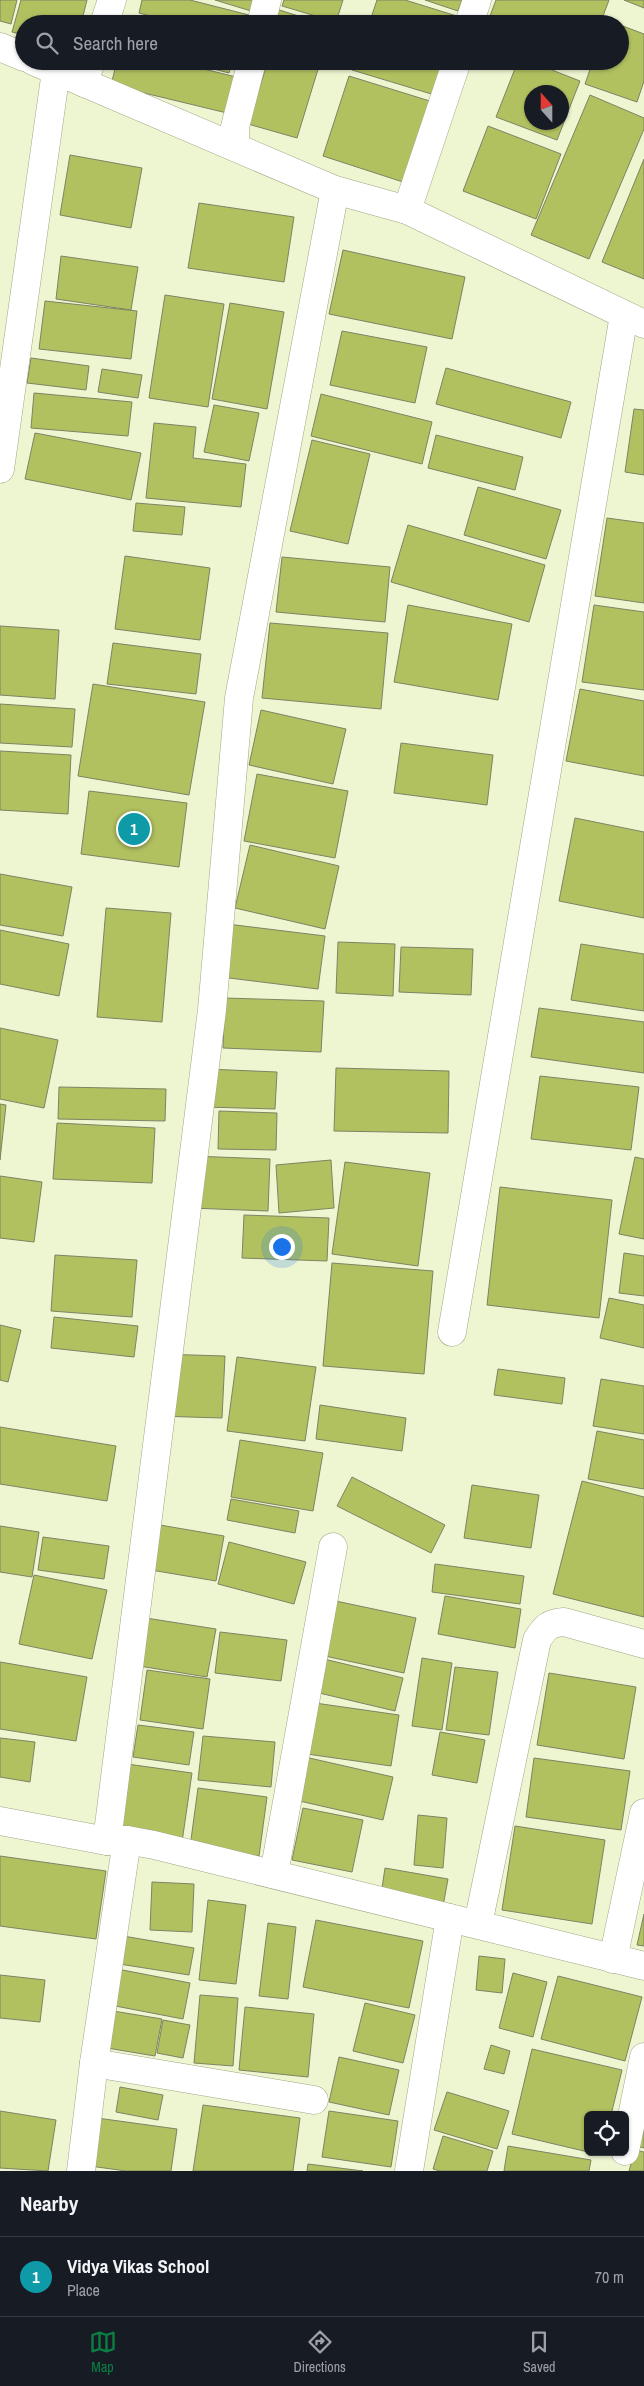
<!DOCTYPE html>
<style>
:root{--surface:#171b24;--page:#20242c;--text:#f1f3f6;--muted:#9ea1a6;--line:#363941;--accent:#0b8043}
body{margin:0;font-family:"Archivo Narrow",sans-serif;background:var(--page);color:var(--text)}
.controls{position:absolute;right:15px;bottom:15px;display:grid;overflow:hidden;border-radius:8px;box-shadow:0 1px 4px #0004}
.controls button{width:45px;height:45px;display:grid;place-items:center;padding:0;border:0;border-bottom:1px solid var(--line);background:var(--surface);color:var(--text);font:25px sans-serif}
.compass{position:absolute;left:524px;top:85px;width:45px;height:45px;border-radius:50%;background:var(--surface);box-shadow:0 1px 4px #0004;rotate:339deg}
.you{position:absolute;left:281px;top:1246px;width:18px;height:18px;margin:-12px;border:4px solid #fff;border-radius:50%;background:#1a73e8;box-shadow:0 0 0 8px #1a73e833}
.badge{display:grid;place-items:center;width:32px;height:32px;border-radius:50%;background:var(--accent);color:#fff;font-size:16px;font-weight:700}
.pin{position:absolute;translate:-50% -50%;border:2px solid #fff;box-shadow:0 1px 5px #0006}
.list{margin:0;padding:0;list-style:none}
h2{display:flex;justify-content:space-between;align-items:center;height:65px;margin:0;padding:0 20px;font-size:21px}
h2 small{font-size:16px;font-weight:400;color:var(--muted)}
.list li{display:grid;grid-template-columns:32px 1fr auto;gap:15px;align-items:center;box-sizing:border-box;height:80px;padding:0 20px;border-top:1px solid var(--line)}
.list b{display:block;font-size:19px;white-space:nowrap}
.list p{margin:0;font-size:16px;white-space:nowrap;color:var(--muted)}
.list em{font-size:16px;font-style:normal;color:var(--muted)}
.icon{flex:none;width:28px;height:28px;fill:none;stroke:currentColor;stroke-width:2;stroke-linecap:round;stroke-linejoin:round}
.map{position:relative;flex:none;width:644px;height:2171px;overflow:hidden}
.search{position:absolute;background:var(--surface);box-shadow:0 1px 4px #0004;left:15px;right:15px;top:15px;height:55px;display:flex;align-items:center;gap:12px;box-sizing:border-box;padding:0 18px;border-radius:28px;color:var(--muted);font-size:19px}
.sheet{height:145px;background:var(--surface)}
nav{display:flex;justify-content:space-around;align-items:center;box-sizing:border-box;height:70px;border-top:1px solid var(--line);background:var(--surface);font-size:14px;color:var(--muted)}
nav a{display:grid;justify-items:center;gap:2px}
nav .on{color:var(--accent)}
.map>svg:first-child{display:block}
.building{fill:#b2c160;stroke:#7d8363;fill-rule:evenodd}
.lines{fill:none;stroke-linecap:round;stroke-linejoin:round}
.minor-casing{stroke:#a0a785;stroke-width:29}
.minor{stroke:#fff;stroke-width:28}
</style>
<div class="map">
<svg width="644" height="2171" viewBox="0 0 644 2171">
<rect width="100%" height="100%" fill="#edf5d1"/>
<g class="building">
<polygon points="0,0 17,0 11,24 0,21"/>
<polygon points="21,0 87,0 81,24 24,24 24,35 12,32"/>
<polygon points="142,0 190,0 249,15 247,24 180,24 139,13"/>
<polygon points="215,0 254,0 251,11"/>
<polygon points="284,0 343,0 336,22 282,6"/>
<polygon points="377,0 405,0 460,17 458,24 400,24 372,15"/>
<polygon points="425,0 462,0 458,11"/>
<polygon points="496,0 609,0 600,24 487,24"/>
<polygon points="624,0 644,0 644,8"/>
<polygon points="273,8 324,24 268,24"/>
<polygon points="144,19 163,24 143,24"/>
<polygon points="620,25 644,34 644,81 637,102 585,84 593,61 620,61"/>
<polygon points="117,61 172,61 236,77 227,113 111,85"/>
<polygon points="183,61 232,61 229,73"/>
<polygon points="268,61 304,61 319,66 297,138 248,124"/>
<polygon points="354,61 449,61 438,96 352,70"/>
<path d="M 518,61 L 529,61 L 580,81 L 557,140 L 496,117 ZM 532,92 L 562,92 L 562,122 L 532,122 Z"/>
<polygon points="563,61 586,61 583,69"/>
<polygon points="349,76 433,102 406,183 323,156"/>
<polygon points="590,95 644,118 644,129 589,259 531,235"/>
<polygon points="488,126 561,154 536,219 463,191"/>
<polygon points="70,155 142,168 131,228 60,215"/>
<polygon points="644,159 644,279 602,262"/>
<polygon points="199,203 294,217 284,282 188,268"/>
<polygon points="343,250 465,277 452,339 329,314"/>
<polygon points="61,256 138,267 131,310 56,299"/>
<polygon points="165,295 224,304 208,407 149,398"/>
<polygon points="45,301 137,311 131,359 39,349"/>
<polygon points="230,303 284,312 267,409 212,399"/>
<polygon points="342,331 427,347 415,403 330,385"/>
<polygon points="31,358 89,366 86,390 27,383"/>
<polygon points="446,368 571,402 561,438 436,404"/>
<polygon points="102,369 142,375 138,398 98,392"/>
<polygon points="34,393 132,402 128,436 31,428"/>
<polygon points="321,394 432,422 422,464 311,436"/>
<polygon points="214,405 259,413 249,461 204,452"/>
<polygon points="634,409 644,410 644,475 625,472"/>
<polygon points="154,423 196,427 193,458 246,464 241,507 146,498"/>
<polygon points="35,433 141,453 131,500 25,479"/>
<polygon points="436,435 523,457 515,490 428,468"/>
<polygon points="312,440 370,454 348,544 290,531"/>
<polygon points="478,487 561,510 546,559 464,535"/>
<polygon points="136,503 185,507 182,535 133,531"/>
<polygon points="607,518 644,523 644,603 595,596"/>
<polygon points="408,525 545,565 529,622 391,582"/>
<polygon points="125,556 210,568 200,640 115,629"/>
<polygon points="282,557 390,567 385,622 276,612"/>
<polygon points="408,605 512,624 498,700 394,682"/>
<polygon points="594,605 644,612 644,690 582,682"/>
<polygon points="270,623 388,633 381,709 262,698"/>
<polygon points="0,626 59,630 55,699 0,695"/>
<polygon points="113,643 201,654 196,694 107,684"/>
<polygon points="93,684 205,702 189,795 78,776"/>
<polygon points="580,689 644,701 644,776 566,761"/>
<polygon points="0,704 75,709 72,747 0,743"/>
<polygon points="261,710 346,729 333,784 249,765"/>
<polygon points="401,743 493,755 487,805 394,793"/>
<polygon points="0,751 71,755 68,814 0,810"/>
<polygon points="257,774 348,791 335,858 244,841"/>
<polygon points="89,791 187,803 179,867 81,854"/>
<polygon points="575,818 644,832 644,918 559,901"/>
<polygon points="250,845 339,866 325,929 235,908"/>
<polygon points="0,874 72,887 63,936 0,925"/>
<polygon points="106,908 171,913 162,1022 97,1017"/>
<polygon points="227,924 325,936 318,989 221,977"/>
<polygon points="0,930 69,944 59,996 0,984"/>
<polygon points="338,942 395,944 393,996 336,993"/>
<polygon points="581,944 644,954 644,1011 571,1000"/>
<polygon points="401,947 473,949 471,995 399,992"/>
<polygon points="225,998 324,1001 321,1052 223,1048"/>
<polygon points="539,1008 644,1022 644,1073 531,1057"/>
<polygon points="0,1028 58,1040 44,1108 0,1099"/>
<polygon points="336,1068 449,1071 448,1133 334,1131"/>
<polygon points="206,1069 277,1072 275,1109 205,1107"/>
<polygon points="540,1076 639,1087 631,1150 531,1139"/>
<polygon points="59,1087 166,1089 165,1121 58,1119"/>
<polygon points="0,1104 6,1105 0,1160"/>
<polygon points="219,1111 277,1113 276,1150 218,1149"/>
<polygon points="57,1123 155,1128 152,1183 53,1179"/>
<polygon points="192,1156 270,1159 268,1211 190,1208"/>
<polygon points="635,1157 644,1159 644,1239 619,1234"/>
<polygon points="331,1160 334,1208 279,1213 276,1165"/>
<polygon points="345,1162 430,1173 418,1266 332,1254"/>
<polygon points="0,1176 42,1182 34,1242 0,1238"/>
<polygon points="500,1187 612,1200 599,1318 487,1305"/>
<polygon points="244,1215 329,1218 327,1261 242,1258"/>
<polygon points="624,1253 644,1256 644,1296 619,1293"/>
<polygon points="55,1255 137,1260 132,1317 51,1311"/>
<polygon points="332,1263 433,1271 424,1374 323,1366"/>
<polygon points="609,1298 644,1305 644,1348 600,1338"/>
<polygon points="54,1317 138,1326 134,1357 51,1348"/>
<polygon points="0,1325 21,1330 8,1382 0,1380"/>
<polygon points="159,1354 225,1356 222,1418 157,1416"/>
<polygon points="237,1357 316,1367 305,1441 227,1431"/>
<polygon points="498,1369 565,1378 562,1404 494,1395"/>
<polygon points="601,1379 644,1386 644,1434 593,1426"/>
<polygon points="320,1405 406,1418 402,1451 316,1439"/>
<polygon points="0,1427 116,1446 107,1501 0,1484"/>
<polygon points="597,1431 644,1440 644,1489 588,1479"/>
<polygon points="240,1440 323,1453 313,1511 231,1497"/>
<polygon points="352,1477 445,1525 431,1553 337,1506"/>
<polygon points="582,1481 644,1497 644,1617 553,1594"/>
<polygon points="472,1485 539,1495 531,1548 464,1538"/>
<polygon points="231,1499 299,1511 295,1533 227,1520"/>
<polygon points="154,1524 224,1536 216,1581 145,1569"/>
<polygon points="0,1526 39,1532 32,1577 0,1572"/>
<polygon points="43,1537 109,1546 104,1579 38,1570"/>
<polygon points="229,1542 306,1562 294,1604 218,1584"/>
<polygon points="435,1564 524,1576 520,1604 432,1592"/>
<polygon points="34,1575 107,1590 92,1659 19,1644"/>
<polygon points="445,1596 521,1609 515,1648 438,1634"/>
<polygon points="331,1600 416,1618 404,1673 320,1655"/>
<polygon points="146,1618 216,1629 207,1677 139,1666"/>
<polygon points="220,1632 287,1640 281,1681 215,1673"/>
<polygon points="422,1658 452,1663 442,1730 412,1726"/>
<polygon points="324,1659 403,1678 395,1711 315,1692"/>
<polygon points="0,1662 87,1677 76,1741 0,1729"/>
<polygon points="455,1667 498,1672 489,1735 446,1730"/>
<polygon points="147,1670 210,1679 203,1729 140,1720"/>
<polygon points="549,1673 636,1687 624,1759 537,1745"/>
<polygon points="315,1703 399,1715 391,1766 307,1754"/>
<polygon points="138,1725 194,1732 189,1765 133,1757"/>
<polygon points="440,1732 485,1740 477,1783 432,1775"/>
<polygon points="203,1736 275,1742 271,1787 198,1780"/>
<polygon points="0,1738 35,1742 30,1782 0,1777"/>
<polygon points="305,1757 393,1777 383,1820 295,1800"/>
<polygon points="534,1758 630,1771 621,1830 526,1817"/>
<polygon points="127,1764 192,1773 182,1842 117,1833"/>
<polygon points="198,1788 267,1797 259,1856 190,1847"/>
<polygon points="303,1808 363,1820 352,1872 292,1860"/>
<polygon points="418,1815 447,1818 443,1868 414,1865"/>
<polygon points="515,1826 605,1840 592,1924 502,1910"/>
<polygon points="0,1856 106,1871 96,1939 0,1926"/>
<polygon points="385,1868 448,1879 443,1906 381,1895"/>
<polygon points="152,1882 194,1884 192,1932 150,1930"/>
<polygon points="208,1900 246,1905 236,1984 199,1980"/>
<polygon points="644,1914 644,1946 637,1945"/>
<polygon points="316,1920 423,1941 409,2008 303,1987"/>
<polygon points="268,1923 296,1927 288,1999 259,1996"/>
<polygon points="117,1935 194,1948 189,1975 113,1963"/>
<polygon points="479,1956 505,1959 502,1993 476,1990"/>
<polygon points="112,1968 190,1983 183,2019 105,2004"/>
<polygon points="513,1973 547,1982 533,2037 499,2028"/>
<polygon points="0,1975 45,1980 40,2022 0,2018"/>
<polygon points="558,1976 642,1997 625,2061 541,2039"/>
<polygon points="200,1995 238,1998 233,2066 194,2063"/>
<polygon points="365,2003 415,2015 403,2063 353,2051"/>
<polygon points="245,2007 314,2014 308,2077 239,2070"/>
<polygon points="113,2011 162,2019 155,2056 107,2048"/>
<polygon points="163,2020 190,2025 183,2058 157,2053"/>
<polygon points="491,2045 510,2051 504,2074 484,2069"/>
<polygon points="532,2049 622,2070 611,2115 588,2115 588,2152 512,2134"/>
<polygon points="339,2057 399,2070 389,2115 329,2102"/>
<polygon points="120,2087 163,2095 158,2120 116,2112"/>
<polygon points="447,2092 509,2111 497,2149 434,2130"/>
<polygon points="644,2102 644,2148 632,2145"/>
<polygon points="203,2105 300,2118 293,2171 193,2171"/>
<polygon points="0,2111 56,2120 48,2171 0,2168"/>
<polygon points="329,2111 398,2121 391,2167 322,2157"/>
<polygon points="97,2118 177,2129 171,2171 126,2171 90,2166"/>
<polygon points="443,2136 493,2151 487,2171 440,2171 433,2169"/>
<polygon points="508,2146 591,2160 589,2171 504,2171"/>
<polygon points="635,2150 644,2152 644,2171 629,2171"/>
<polygon points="308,2164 363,2171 307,2171"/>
</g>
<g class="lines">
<defs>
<g id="minor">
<polyline points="104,24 112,0"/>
<polyline points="261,24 267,0"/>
<polyline points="469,24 477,0"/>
<polyline points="0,47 24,57"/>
<polyline points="33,61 335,190 407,210 644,324"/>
<polyline points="84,83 91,61"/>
<polyline points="235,147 235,127 252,61"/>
<polyline points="407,210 457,61"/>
<polyline points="0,469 56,71"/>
<polyline points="452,1332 624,315"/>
<polyline points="0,1821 107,1841 127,1840 154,1845 644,1966"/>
<polyline points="107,1841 212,1010 239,698 335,190"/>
<polyline points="274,1874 333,1547"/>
<path d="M 478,1924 L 537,1640 C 545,1627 549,1623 564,1622 L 644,1644"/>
<polyline points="613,1959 644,1813"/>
<polyline points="94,2063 314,2100"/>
<polyline points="625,2151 644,2057"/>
<polyline points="81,2171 94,2063 127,1840"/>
<polyline points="409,2171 450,1918"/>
</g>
</defs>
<use href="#minor" class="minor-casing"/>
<use href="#minor" class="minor"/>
</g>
</svg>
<div class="controls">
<button><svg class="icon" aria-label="locate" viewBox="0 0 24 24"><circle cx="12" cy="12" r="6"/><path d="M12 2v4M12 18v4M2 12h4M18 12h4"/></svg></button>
</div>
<svg class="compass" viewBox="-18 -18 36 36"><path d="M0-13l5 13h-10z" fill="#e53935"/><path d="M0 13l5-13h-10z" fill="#9ea1a6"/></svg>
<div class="you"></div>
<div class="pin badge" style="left:134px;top:829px;background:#0f9aa8">1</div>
<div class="search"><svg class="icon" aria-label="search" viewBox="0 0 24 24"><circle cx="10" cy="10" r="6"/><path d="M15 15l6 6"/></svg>Search here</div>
</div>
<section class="sheet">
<h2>Nearby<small></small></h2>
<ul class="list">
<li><span class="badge" style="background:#0f9aa8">1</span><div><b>Vidya Vikas School</b><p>Place</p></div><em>70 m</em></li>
</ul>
</section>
<nav>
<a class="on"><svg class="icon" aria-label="map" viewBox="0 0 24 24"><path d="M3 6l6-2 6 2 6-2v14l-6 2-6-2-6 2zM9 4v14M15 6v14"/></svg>Map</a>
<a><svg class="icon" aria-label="directions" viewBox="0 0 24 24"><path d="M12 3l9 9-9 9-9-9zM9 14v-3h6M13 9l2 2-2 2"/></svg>Directions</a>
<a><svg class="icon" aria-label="saved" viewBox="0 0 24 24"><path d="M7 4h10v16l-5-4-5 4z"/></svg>Saved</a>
</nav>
